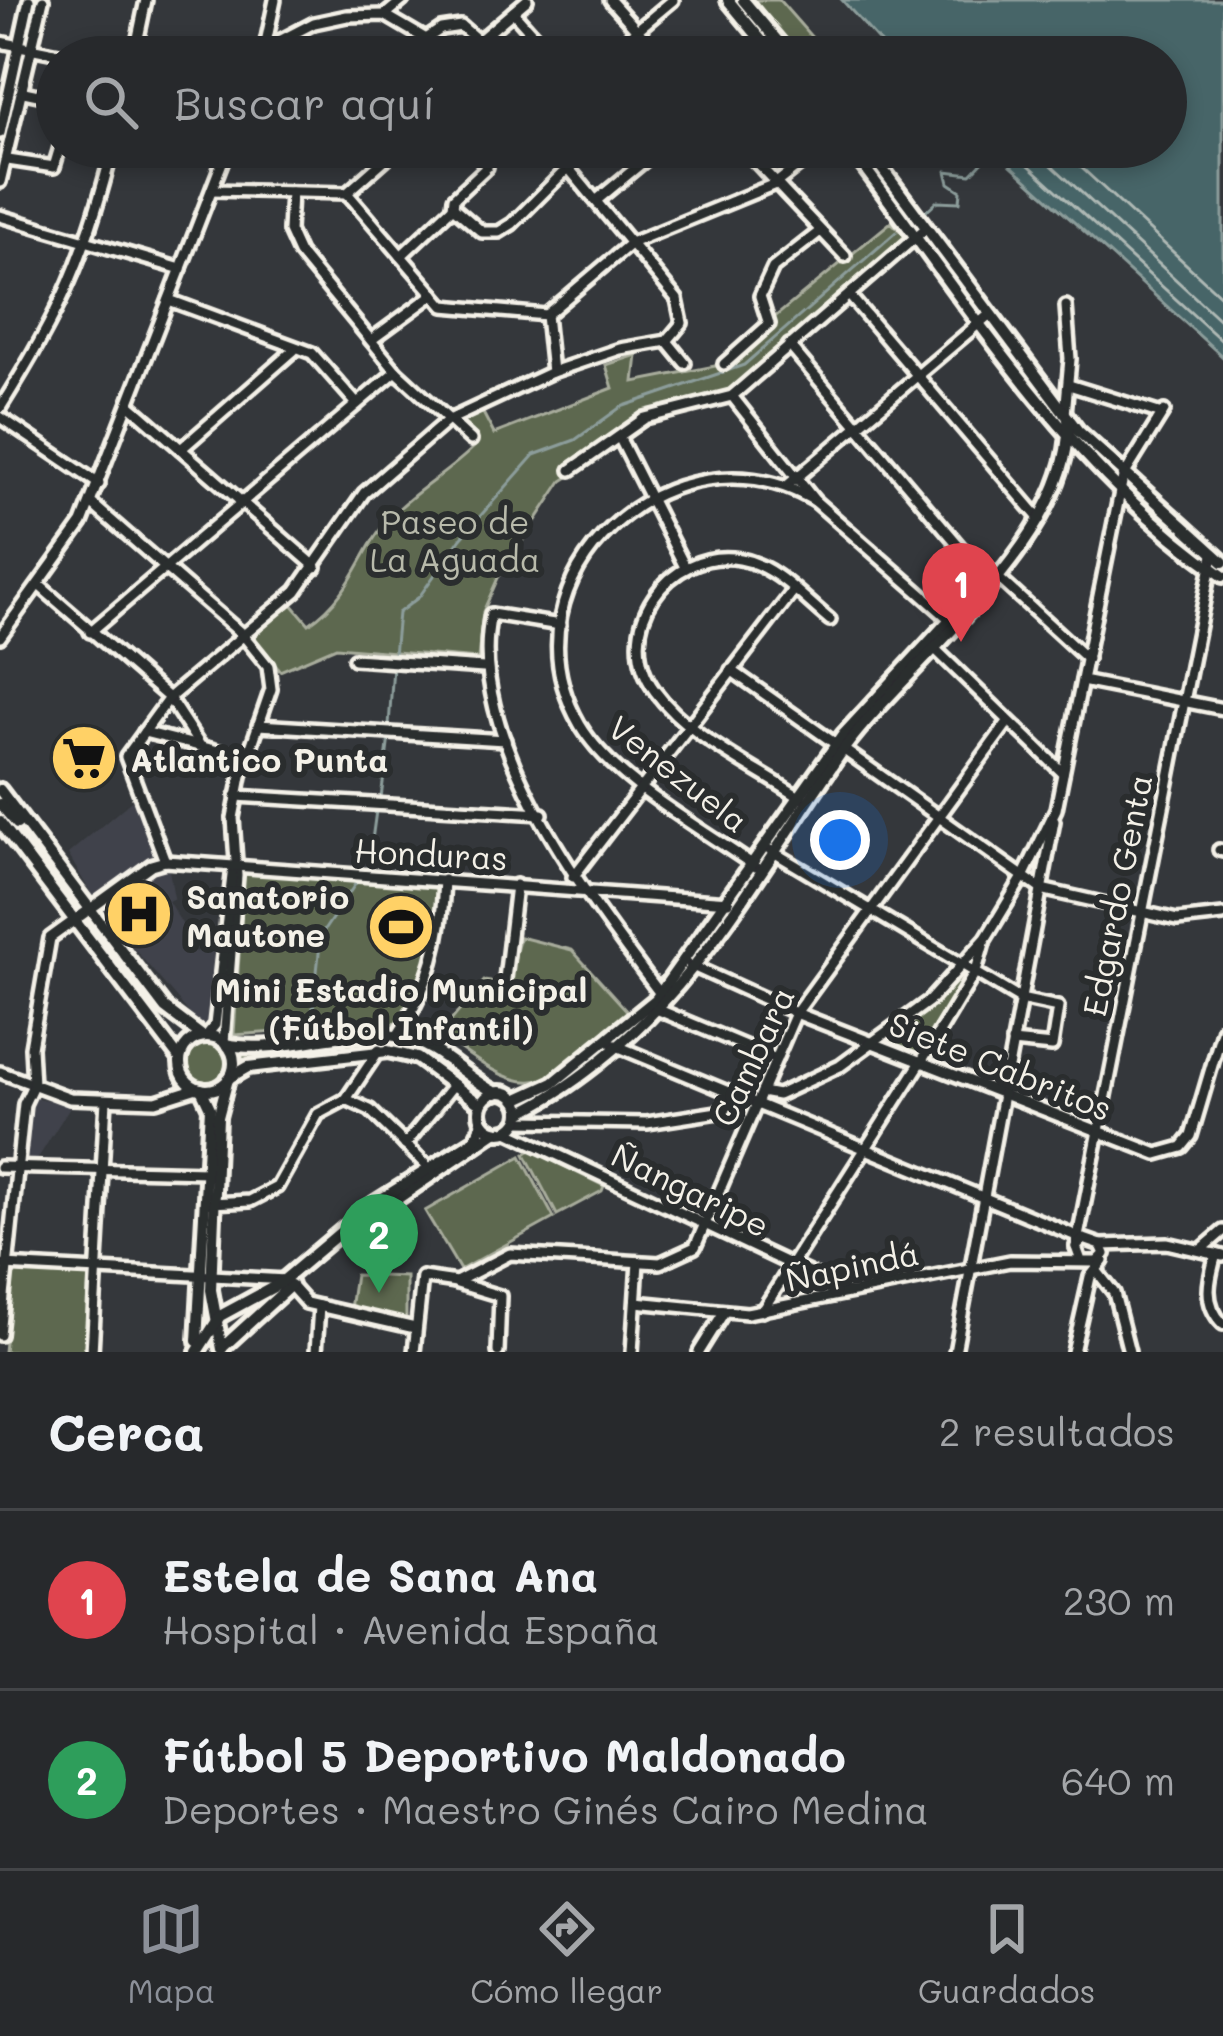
<!DOCTYPE html>
<html lang="es">
<meta charset="utf-8">
<style>
:root{--surface:#27292c;--page:#2f3134;--text:#f1f3f6;--muted:#a4a6a9;--line:#434548;--accent:#8c9099}
body{margin:0;font-family:Mali,sans-serif;background:var(--page);color:var(--text)}
.you{position:absolute;left:840px;top:840px;width:42px;height:42px;margin:-30px;border:9px solid #fff;border-radius:50%;background:#1a73e8;box-shadow:0 0 0 18px #1a73e833}
.badge{display:grid;place-items:center;width:78px;height:78px;border-radius:50%;background:var(--accent);color:#fff;font-size:39px;font-weight:700}
.pin{position:absolute;translate:-50% -99px;filter:drop-shadow(0 3px 6px #0008)}
.pin::after{content:'';position:absolute;top:63px;width:42px;height:36px;background:inherit;clip-path:polygon(0 0,100% 0,50% 100%)}
.list{margin:0;padding:0;list-style:none}
h2{display:flex;justify-content:space-between;align-items:center;height:156px;margin:0;padding:0 48px;font-size:51px}
h2 small{font-size:39px;font-weight:400;color:var(--muted)}
.list li{display:grid;grid-template-columns:78px 1fr auto;gap:36px;align-items:center;box-sizing:border-box;height:180px;padding:0 48px;border-top:3px solid var(--line)}
.list b{display:block;font-size:45px;white-space:nowrap}
.list p{margin:0;font-size:39px;white-space:nowrap;color:var(--muted)}
.list em{font-size:39px;font-style:normal;color:var(--muted)}
.icon{flex:none;width:66px;height:66px;fill:none;stroke:currentColor;stroke-width:2;stroke-linecap:round;stroke-linejoin:round}
.map{position:relative;flex:none;width:1223px;height:1352px;overflow:hidden}
.search{position:absolute;background:var(--surface);box-shadow:0 6px 18px #0003;left:36px;right:36px;top:36px;height:132px;display:flex;align-items:center;gap:30px;box-sizing:border-box;padding:0 42px;border-radius:66px;color:var(--muted);font-size:45px}
.sheet{height:516px;background:var(--surface)}
nav{display:flex;justify-content:space-around;align-items:center;box-sizing:border-box;height:168px;border-top:3px solid var(--line);background:var(--surface);font-size:33px;color:var(--muted)}
nav a{display:grid;justify-items:center;gap:6px}
nav .on{color:var(--accent)}
.map>svg:first-child{display:block}
.built{fill:#41434b}
.green{fill:#5d6850;stroke:#a8ac9c;stroke-width:3}
.water{fill:#476568;stroke:#8c9d9b;stroke-width:3}
.lines{fill:none;stroke-linecap:round;stroke-linejoin:round}
.shore{stroke:#afb9b5;stroke-width:3}
.stream{stroke:#8c9d9b;stroke-width:3}
.minor-casing{stroke:#f4f1e8;stroke-width:18}
.major-casing{stroke:#f4f1e8;stroke-width:20}
.minor{stroke:#2a2d2e;stroke-width:9}
.major{stroke:#2a2d2e;stroke-width:10}
.labels{text-anchor:middle;dominant-baseline:central;stroke-width:12;stroke-linejoin:round;paint-order:stroke}
.park-label{font-size:33px;fill:#b8baab;stroke:#2a2d2e}
.poi-label{font-size:33px;font-weight:bold;fill:#f4f1e8;stroke:#2a2d2e;text-anchor:start}
.street-label{font-size:33px;fill:#f4f1e8;stroke:#2a2d2e}
</style>
<div class="map">
<svg width="1223" height="1352" viewBox="0 0 1223 1352">
<rect width="100%" height="100%" fill="#34373b"/>
<filter id="ink" filterUnits="userSpaceOnUse"><feTurbulence type="fractalNoise" baseFrequency=".00833" numOctaves="2"/><feDisplacementMap in="SourceGraphic" scale="24" xChannelSelector="R" yChannelSelector="G"/><feConvolveMatrix kernelMatrix="1 2 1 2 8 2 1 2 1" color-interpolation-filters="sRGB"/></filter>
<g filter="url(#ink)">
<g class="built">
<polygon points="135,798 161,870 169,870 174,898 168,901 190,937 182,951 214,952 207,1023 201,1027 100,909 68,854"/>
<polygon points="33,1097 71,1105 35,1163 25,1161"/>
</g>
<g class="green">
<polygon points="754,0 779,0 829,57 801,57"/>
<path d="M 891,222 L 907,238 L 731,391 L 654,410 L 617,434 L 609,451 L 562,481 L 498,578 L 483,612 L 478,659 L 336,647 L 280,671 L 252,635 L 291,603 L 309,624 C 356,592 360,547 394,513 C 418,489 449,472 474,447 L 451,426 L 482,411 L 494,434 L 613,388 L 606,365 L 637,355 L 634,382 L 715,366 Z"/>
<path d="M 244,874 L 438,885 C 433,937 426,977 400,1023 L 234,1035 Z"/>
<path d="M 520,937 L 572,950 L 630,1014 C 540,1088 540,1110 440,1034 L 484,981 L 507,984 Z"/>
<polygon points="960,976 969,976 920,1055 886,1044"/>
<polygon points="372,1038 426,1049 486,1094 481,1098 424,1054 394,1045 236,1061 233,1050"/>
<circle cx="207" cy="1065" r="22"/>
<polygon points="531,1150 604,1186 602,1191 557,1215 525,1154"/>
<polygon points="521,1156 554,1218 460,1270 425,1211"/>
<polygon points="12,1268 92,1272 87,1352 4,1352"/>
<polygon points="355,1275 406,1277 406,1319 350,1309"/>
</g>
<polygon class="water" points="842,0 1223,0 1223,357 991,147 1166,147 1166,57 893,57"/>
<g class="lines">
<g class="shore">
<polyline points="1009,147 1223,342"/>
<polyline points="1032,147 1223,323"/>
<polyline points="1059,147 1223,298"/>
</g>
<g class="stream">
<polyline points="923,214 937,201 960,202 961,191 949,183 946,171 971,174 994,150"/>
<polyline points="394,655 398,613 419,597 461,538 534,455 575,440 621,407 744,365 896,232"/>
<polyline points="389,726 393,666"/>
<polyline points="381,798 389,737"/>
<polyline points="368,869 376,811"/>
<polyline points="311,1027 321,935 358,880"/>
</g>
<defs>
<g id="minor">
<polyline points="610,0 661,57"/>
<polyline points="513,12 544,47"/>
<polyline points="385,15 403,0"/>
<polyline points="426,39 441,29 461,26 497,57"/>
<polyline points="481,39 527,0"/>
<polyline points="0,42 74,57"/>
<polyline points="266,48 314,23 347,16 385,15 426,39 429,57"/>
<polyline points="134,57 146,0"/>
<polyline points="263,57 275,0"/>
<polyline points="605,57 673,0"/>
<polyline points="24,92 57,99"/>
<polyline points="0,133 29,0"/>
<polyline points="742,147 845,256"/>
<polyline points="8,160 54,167 60,147"/>
<polyline points="0,182 43,0"/>
<polyline points="212,190 347,193 399,147"/>
<polyline points="291,192 289,231 299,253 396,371 471,440"/>
<polyline points="347,193 444,306 546,315 631,243 775,184 822,147"/>
<polyline points="597,200 661,147"/>
<polyline points="453,207 454,198 487,167 472,147"/>
<polyline points="0,216 181,269"/>
<polyline points="401,256 453,207 482,232 499,232 512,224 568,168"/>
<polyline points="849,295 1038,517"/>
<polyline points="169,300 312,353 357,404"/>
<polyline points="546,315 552,372"/>
<polyline points="371,340 434,294"/>
<polyline points="667,341 685,363"/>
<polyline points="789,345 989,581"/>
<polyline points="724,364 769,324 760,296 773,268 819,232"/>
<polyline points="1069,385 1162,414"/>
<polyline points="732,396 815,501 952,621"/>
<polyline points="129,404 316,567"/>
<path d="M 0,408 C 60,313 86,256 113,147"/>
<polyline points="1065,414 1070,359 1066,306"/>
<polyline points="0,417 99,484"/>
<polyline points="619,437 685,567"/>
<polyline points="181,449 294,350"/>
<polyline points="571,470 645,418 732,396 926,228"/>
<polyline points="788,485 990,314"/>
<polyline points="91,503 243,635 268,666 271,689 241,776 233,818 237,876 224,1042"/>
<polyline points="993,573 1087,659"/>
<polyline points="40,586 169,698 199,744"/>
<path d="M 560,625 L 491,614 C 463,739 592,903 664,999"/>
<polyline points="90,632 396,371"/>
<polyline points="0,637 82,523 228,147"/>
<polyline points="933,647 1063,773"/>
<polyline points="354,659 484,668"/>
<polyline points="731,670 1041,889 1177,920 1223,915"/>
<polyline points="1082,681 1223,709"/>
<polyline points="258,725 505,740"/>
<polyline points="144,732 246,758"/>
<polyline points="236,796 542,814"/>
<path d="M 802,799 C 755,767 689,738 655,691 C 610,630 668,547 740,559 C 775,565 804,599 830,620"/>
<polyline points="770,850 1020,999 1058,1007 1052,1046 1012,1042"/>
<polyline points="1219,850 1223,851"/>
<polyline points="165,861 126,757 169,698 296,591 364,493 447,421 552,372 620,349 667,341 682,323 677,299 551,147"/>
<path d="M 756,867 C 703,829 613,781 580,725 C 494,577 674,418 815,501"/>
<polyline points="573,877 794,590"/>
<polyline points="690,965 796,1013 1157,1154 1182,1147 1191,1136 1223,1028"/>
<polyline points="505,979 516,885"/>
<polyline points="654,1008 776,1059"/>
<polyline points="206,1036 215,1025 233,867"/>
<path d="M 397,1036 C 430,988 442,938 444,880"/>
<polyline points="612,1044 1079,1237"/>
<polyline points="0,1072 70,1098 156,1101 197,1088"/>
<polyline points="762,1092 778,1095 840,1066 929,1001 986,938 1023,877 1056,809 1123,477 1164,411"/>
<polyline points="346,1099 370,1110 433,1172"/>
<polyline points="519,1121 647,1123 724,1111 736,1095"/>
<polyline points="507,1131 849,1292"/>
<polyline points="405,1145 454,1084"/>
<polyline points="0,1167 207,1172"/>
<polyline points="211,1203 250,1201 277,1187 318,1114 346,1099 379,1050"/>
<polyline points="1101,1245 1167,1243 1223,1256"/>
<polyline points="1076,1247 1213,555"/>
<polyline points="1202,1249 1223,1231"/>
<path d="M 1216,1254 C 1209,1279 1202,1303 1223,1324"/>
<polyline points="4,1265 286,1280"/>
<polyline points="1096,1270 1114,1293 1129,1352"/>
<polyline points="457,1283 500,1296 498,1352"/>
<polyline points="290,1285 306,1303 415,1328"/>
<polyline points="636,1302 747,1313 1010,1261 1097,1262 1105,1254 1101,1245 1084,1239 1076,1247 1080,1258"/>
<polyline points="762,1311 921,1062 976,971 984,943"/>
<polyline points="0,1335 24,1104 33,1085 31,1047 50,938 151,865 165,861 729,902"/>
<polyline points="92,1352 106,1100"/>
<polyline points="316,1352 319,1306"/>
<polyline points="414,1352 422,1277 456,1282 510,1254 660,1263 695,1247 796,1013 1008,722"/>
<polyline points="632,1352 638,1262"/>
<polyline points="699,1352 724,1312"/>
<polyline points="955,1352 1054,821"/>
<polyline points="1073,1352 1090,1277 1103,1261"/>
</g>
<g id="major">
<polyline points="728,0 775,57"/>
<polyline points="743,0 791,57"/>
<path d="M 849,147 C 963,296 1066,468 1223,576"/>
<polyline points="866,147 1078,431 1223,562"/>
<polyline points="0,790 165,1008 202,1036"/>
<polyline points="0,804 17,824"/>
<polyline points="0,822 180,1059"/>
<circle cx="207" cy="1063" r="27"/>
<path d="M 225,1044 C 283,1056 343,1025 401,1037 C 439,1045 463,1076 496,1093"/>
<polyline points="229,1078 248,1067 388,1051 417,1058 481,1105"/>
<circle cx="500" cy="1112" r="20"/>
<polyline points="516,1100 553,1083 656,999 843,735 993,573"/>
<path d="M 520,1113 C 570,1089 626,1043 663,1002 C 732,927 784,833 843,750 C 908,661 1076,538 1068,418"/>
<polyline points="359,1225 495,1132"/>
<polyline points="197,1341 210,1108 201,1089"/>
<polyline points="223,1347 291,1285"/>
<polyline points="222,1349 211,1290 218,1117 228,1079"/>
<polyline points="197,1352 220,1316 279,1284 375,1203 475,1140 483,1123"/>
</g>
</defs>
<use href="#minor" class="minor-casing"/>
<use href="#major" class="major-casing"/>
<use href="#minor" class="minor"/>
<use href="#major" class="major"/>
</g>
</g>
<defs>
<symbol id="supermarket-disc" viewBox="-11 -11 22 22"><circle r="9.5" fill="#ffd166" stroke="#2a2d2e"/><path d="M-6-5.5h2.5l.6 2H6L4.5 2H-2.5L-4.4-4H-6ZM-1.5 3.2a1.3 1.3 0 1 0 .1 0ZM3 3.2a1.3 1.3 0 1 0 .1 0Z" fill="#111"/></symbol>
<symbol id="hospital-disc" viewBox="-11 -11 22 22"><circle r="9.5" fill="#ffd166" stroke="#2a2d2e"/><path d="M-5-5h3v3.5h4V-5h3V5h-3V1.5h-4V5h-3Z" fill="#111"/></symbol>
<symbol id="stadium-disc" viewBox="-11 -11 22 22"><circle r="9.5" fill="#ffd166" stroke="#2a2d2e"/><path d="M0-5a6.5 5 0 1 0 0 10a6.5 5 0 1 0 0-10ZM-3.5-1.8h7v3.6h-7Z" fill="#111"/></symbol>
</defs>
<g fill-rule="evenodd">
<use href="#supermarket-disc" x="46" y="720" width="76" height="76"/>
<use href="#hospital-disc" x="101" y="876" width="76" height="76"/>
<use href="#stadium-disc" x="363" y="889" width="76" height="76"/>
</g>
<g class="labels">
<g class="park-label">
<text x="455" y="520">Paseo de<tspan x="455" dy="38">La Aguada</tspan></text>
</g>
<g class="poi-label">
<text x="130" y="758">Atlantico Punta</text>
<text x="186" y="895">Sanatorio<tspan x="186" dy="38">Mautone</tspan></text>
<text x="401" y="988" text-anchor="middle">Mini Estadio Municipal<tspan x="401" dy="38">(Fútbol Infantil)</tspan></text>
</g>
<g class="street-label">
<text transform="translate(679 773) rotate(38)">Venezuela</text>
<text transform="translate(431 853) rotate(3)">Honduras</text>
<text transform="translate(1116 895) rotate(-79)">Edgardo Genta</text>
<text transform="translate(752 1056) rotate(-65)">Cambara</text>
<text transform="translate(1001 1065) rotate(22)">Siete Cabritos</text>
<text transform="translate(691 1189) rotate(26)">Ñangaripe</text>
<text transform="translate(852 1265) rotate(-12)">Ñapindá</text>
</g>
</g>
</svg>
<div class="you"></div>
<div class="pin badge" style="left:961px;top:642px;background:#e0444e">1</div>
<div class="pin badge" style="left:379px;top:1293px;background:#2e9e5b">2</div>
<div class="search"><svg class="icon" aria-label="search" viewBox="0 0 24 24"><circle cx="10" cy="10" r="6"/><path d="M15 15l6 6"/></svg>Buscar aquí</div>
</div>
<section class="sheet">
<h2>Cerca<small>2 resultados</small></h2>
<ul class="list">
<li><span class="badge" style="background:#e0444e">1</span><div><b>Estela de Sana Ana</b><p>Hospital · Avenida España</p></div><em>230 m</em></li>
<li><span class="badge" style="background:#2e9e5b">2</span><div><b>Fútbol 5 Deportivo Maldonado</b><p>Deportes · Maestro Ginés Cairo Medina</p></div><em>640 m</em></li>
</ul>
</section>
<nav>
<a class="on"><svg class="icon" aria-label="map" viewBox="0 0 24 24"><path d="M3 6l6-2 6 2 6-2v14l-6 2-6-2-6 2zM9 4v14M15 6v14"/></svg>Mapa</a>
<a><svg class="icon" aria-label="directions" viewBox="0 0 24 24"><path d="M12 3l9 9-9 9-9-9zM9 14v-3h6M13 9l2 2-2 2"/></svg>Cómo llegar</a>
<a><svg class="icon" aria-label="saved" viewBox="0 0 24 24"><path d="M7 4h10v16l-5-4-5 4z"/></svg>Guardados</a>
</nav>
